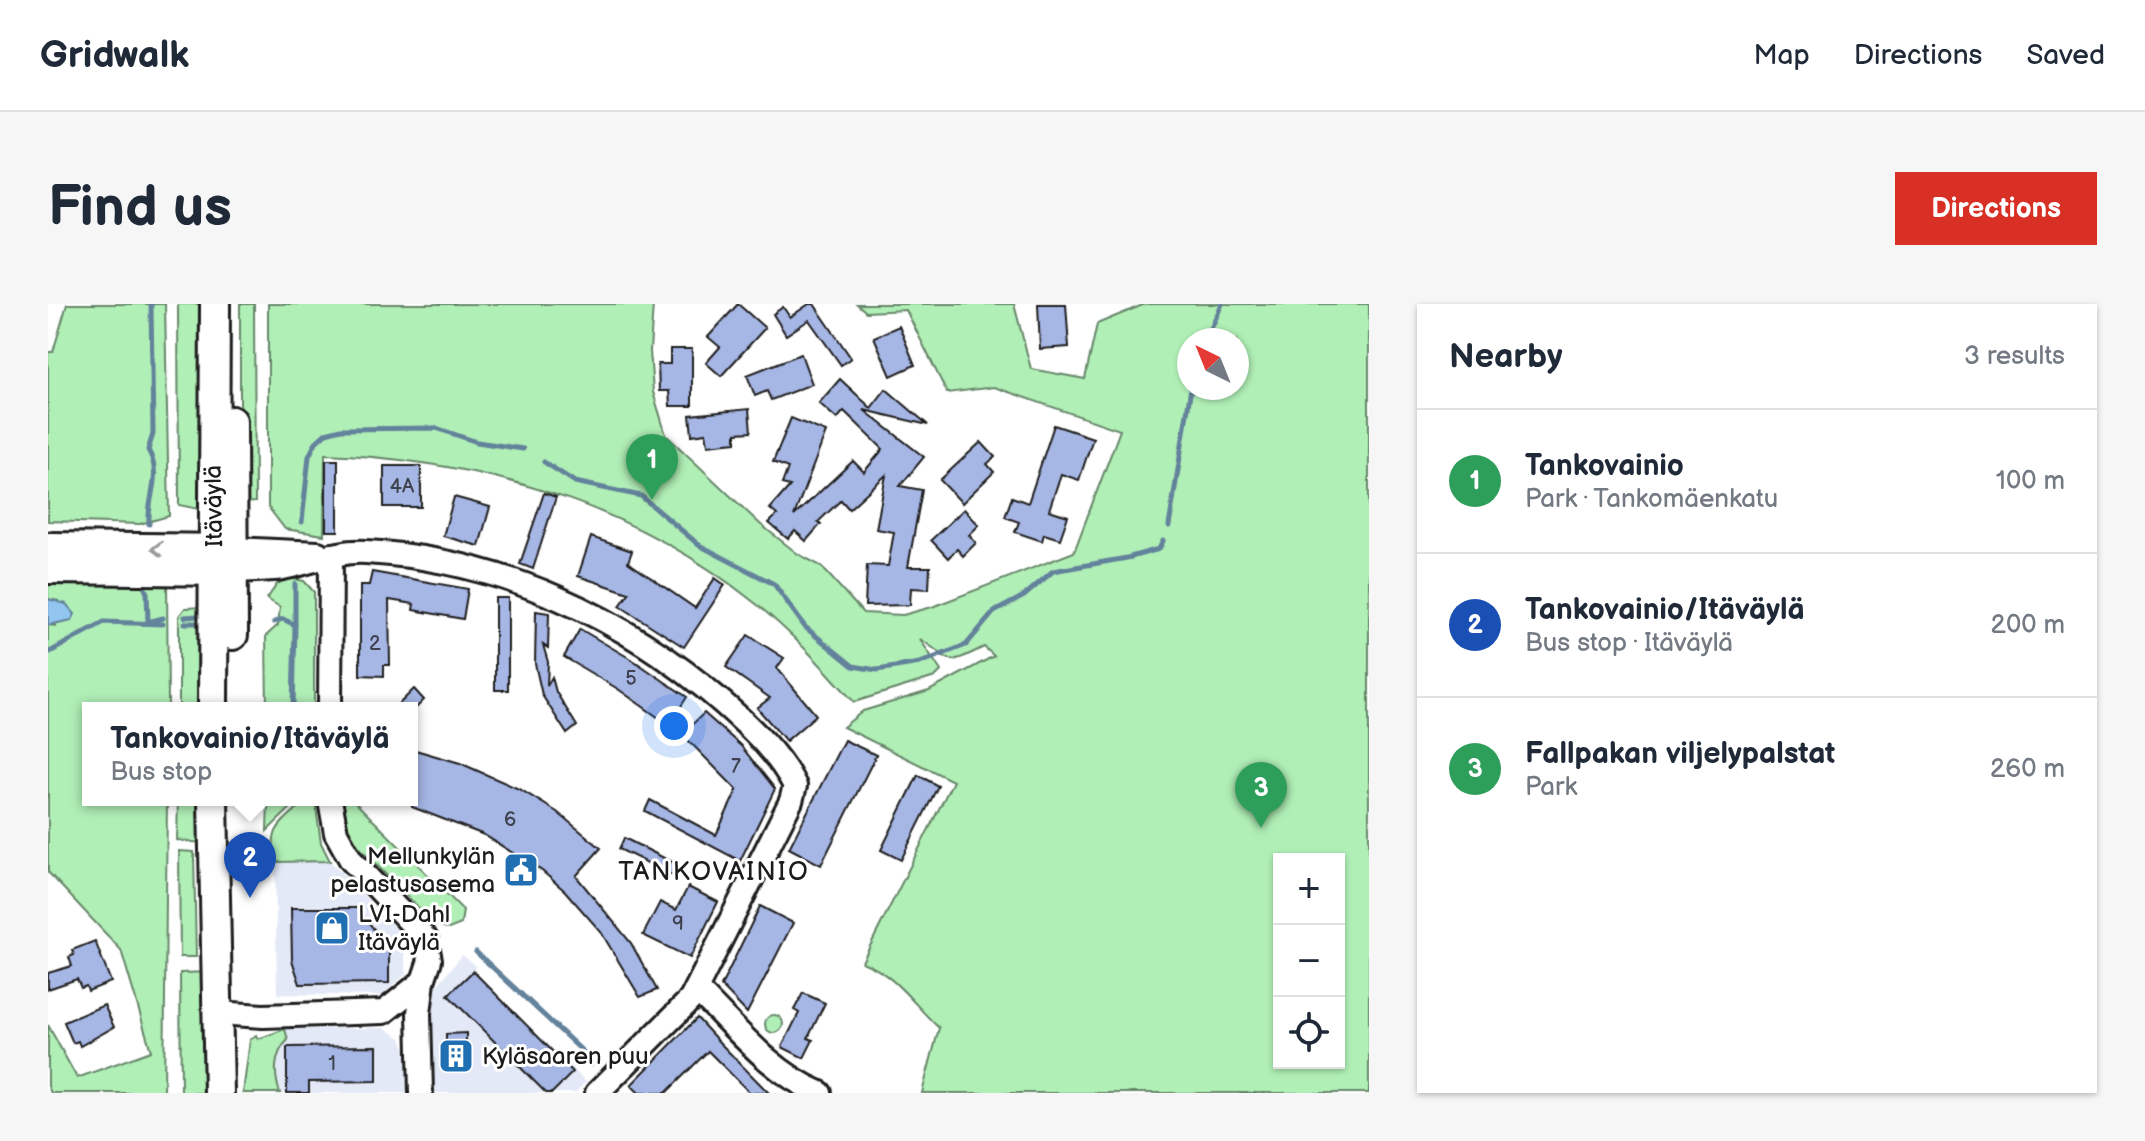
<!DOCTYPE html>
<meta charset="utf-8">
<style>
:root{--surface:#fff;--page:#f6f6f7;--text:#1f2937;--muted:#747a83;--line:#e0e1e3;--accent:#d93025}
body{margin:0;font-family:"Balsamiq Sans",sans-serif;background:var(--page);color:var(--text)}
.controls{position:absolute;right:24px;bottom:24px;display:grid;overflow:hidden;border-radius:0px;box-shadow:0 2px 6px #0004}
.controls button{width:72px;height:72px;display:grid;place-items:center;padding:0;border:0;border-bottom:2px solid var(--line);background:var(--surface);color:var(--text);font:40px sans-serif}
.compass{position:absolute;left:1129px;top:24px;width:72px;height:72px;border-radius:50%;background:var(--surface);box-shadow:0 2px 6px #0004;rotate:317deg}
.you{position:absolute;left:626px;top:422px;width:28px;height:28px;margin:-20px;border:6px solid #fff;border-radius:50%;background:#1a73e8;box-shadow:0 0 0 12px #1a73e833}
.badge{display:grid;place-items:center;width:52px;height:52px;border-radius:50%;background:var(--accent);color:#fff;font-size:26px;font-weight:700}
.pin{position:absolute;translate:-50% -66px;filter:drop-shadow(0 2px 4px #0008)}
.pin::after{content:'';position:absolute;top:42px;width:28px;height:24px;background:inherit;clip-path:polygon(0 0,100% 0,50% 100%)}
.popup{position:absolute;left:34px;top:398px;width:336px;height:104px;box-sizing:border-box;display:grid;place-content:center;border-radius:0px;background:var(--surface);filter:drop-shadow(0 2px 6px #0005);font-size:26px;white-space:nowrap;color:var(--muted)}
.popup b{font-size:30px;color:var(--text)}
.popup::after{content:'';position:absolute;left:50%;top:100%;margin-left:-16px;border:16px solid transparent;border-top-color:var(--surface)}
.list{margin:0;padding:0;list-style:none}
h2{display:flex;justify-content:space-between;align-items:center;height:104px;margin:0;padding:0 32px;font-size:34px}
h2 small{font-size:26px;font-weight:400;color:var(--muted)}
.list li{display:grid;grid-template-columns:52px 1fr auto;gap:24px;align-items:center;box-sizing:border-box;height:144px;padding:0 32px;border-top:2px solid var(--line)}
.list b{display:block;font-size:30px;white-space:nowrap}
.list p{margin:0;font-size:26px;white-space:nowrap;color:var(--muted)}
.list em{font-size:26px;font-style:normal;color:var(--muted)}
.icon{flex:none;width:44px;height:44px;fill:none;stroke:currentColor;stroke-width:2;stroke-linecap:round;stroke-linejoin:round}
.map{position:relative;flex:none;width:1321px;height:789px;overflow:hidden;border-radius:0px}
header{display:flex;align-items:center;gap:48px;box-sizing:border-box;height:112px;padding:0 40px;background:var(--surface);border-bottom:2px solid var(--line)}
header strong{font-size:38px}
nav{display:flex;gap:44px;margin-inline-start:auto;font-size:28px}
.intro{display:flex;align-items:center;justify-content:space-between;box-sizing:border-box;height:192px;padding:0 48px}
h1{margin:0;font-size:56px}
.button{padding:20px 36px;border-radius:0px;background:var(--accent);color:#fff;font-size:28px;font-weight:700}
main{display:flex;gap:48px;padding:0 48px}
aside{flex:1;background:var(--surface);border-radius:0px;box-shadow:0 2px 6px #0004}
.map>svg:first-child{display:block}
.built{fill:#e4e9f7}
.green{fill:#b0efb6;stroke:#668669;stroke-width:2;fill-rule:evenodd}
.water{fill:#92c6f0;stroke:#63829b;stroke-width:2}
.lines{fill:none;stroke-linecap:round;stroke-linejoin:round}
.stream{stroke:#63829b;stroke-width:5}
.building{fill:#a6b6e5;stroke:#1c1c1c;stroke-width:2}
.minor-casing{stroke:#1c1c1c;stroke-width:28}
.major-casing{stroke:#1c1c1c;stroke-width:34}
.minor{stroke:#fff;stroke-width:22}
.major{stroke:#fff;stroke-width:28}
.oneway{stroke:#999}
.labels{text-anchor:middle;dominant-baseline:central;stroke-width:6;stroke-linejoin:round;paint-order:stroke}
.number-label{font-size:20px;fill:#3e424e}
.street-label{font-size:24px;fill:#1c1c1c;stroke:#fff}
.poi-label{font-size:24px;fill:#1c1c1c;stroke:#fff;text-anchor:start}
.neighbourhood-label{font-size:26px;letter-spacing:2px;fill:#1c1c1c;stroke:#fff}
</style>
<header>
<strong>Gridwalk</strong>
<nav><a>Map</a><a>Directions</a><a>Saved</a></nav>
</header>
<div class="intro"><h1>Find us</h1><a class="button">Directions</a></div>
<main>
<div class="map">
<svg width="1321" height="789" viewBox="0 0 1321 789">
<rect width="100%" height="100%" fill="#fff"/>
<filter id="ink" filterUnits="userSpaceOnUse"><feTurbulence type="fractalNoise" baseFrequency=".0125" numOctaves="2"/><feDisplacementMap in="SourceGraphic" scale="16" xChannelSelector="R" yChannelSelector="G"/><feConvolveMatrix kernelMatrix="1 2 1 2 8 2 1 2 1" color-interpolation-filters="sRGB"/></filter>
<g filter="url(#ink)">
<g class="built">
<polygon points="282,557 355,632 358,670 333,692 229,690 227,558"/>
<polygon points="414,651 428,662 425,667 538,778 527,789 384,789 383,689"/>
<polygon points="337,724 353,734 358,747 359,789 232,789 227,775 231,748 240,736 237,725"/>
</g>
<g class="green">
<polygon points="19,0 117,0 121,212 92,220 0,217 0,48 5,48"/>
<polygon points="130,0 159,0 151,205 131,201"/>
<polygon points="192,0 206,0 207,198 197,199 192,157"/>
<path d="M 220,0 L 605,0 L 602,47 L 605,88 L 618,131 L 712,220 L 750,250 L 773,262 L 815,309 L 855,311 L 884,303 L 1026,248 L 1072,126 L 946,83 L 899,89 L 858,6 L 818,8 L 809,0 L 966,0 L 983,65 L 1037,75 L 1049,20 L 1097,0 L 1321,0 L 1321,789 L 874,789 L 891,724 C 865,700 848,671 814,658 L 905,477 L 795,423 L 815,407 L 881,387 L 946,352 L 936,343 C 895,364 907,357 872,335 L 893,367 L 887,373 L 806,398 C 775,363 743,328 707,299 C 584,200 433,156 277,150 L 276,231 L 237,225 L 220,203 ZM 1141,36 L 1189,36 L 1189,84 L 1141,84 ZM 1231,555 L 1291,555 L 1291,759 L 1231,759 Z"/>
<polygon points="0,272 119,276 120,404 40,404 40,496 119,496 116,789 3,789 0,782 0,721 29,774 103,747 73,646 0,568 0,321 8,322 11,297 0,295"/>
<polygon points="241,274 256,277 266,288 266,404 219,404 218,332 230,321 232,303 219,295 229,280"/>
<polygon points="155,303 159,404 131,404 131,312 137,304"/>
<polygon points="130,496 159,496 153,539 129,536"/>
<polygon points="220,496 251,496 219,527"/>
<path d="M 258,496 L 267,496 L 273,539 L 282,557 L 227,558 C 220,522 234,520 258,496 Z"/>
<polygon points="295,496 305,496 415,606 413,620 401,625 386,620 309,541 300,527"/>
<polygon points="131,547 146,548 148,653 132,653"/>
<polygon points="164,668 168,789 133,789 132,669"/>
<circle cx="726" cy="720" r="9"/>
<path d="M 237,725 L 240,736 C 225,750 226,772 232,789 L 195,789 L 202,736 L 208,731 L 210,735 Z"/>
</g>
<polygon class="water" points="0,295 18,300 27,310 24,316 0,321"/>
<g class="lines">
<g class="stream">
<polyline points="1158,36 1174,0"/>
<polyline points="496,158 527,178 593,192 651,241 726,280 757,323 805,362 829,366 872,359 918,341 946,308 976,292 1005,267 1079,254 1111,245 1115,237"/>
<polyline points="254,218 261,152 268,138 278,129 293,125 388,124 429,138 475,145"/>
<path d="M 101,220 C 99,193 115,171 100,146 L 105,130 L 103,0"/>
<polyline points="1121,222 1143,84"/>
<polyline points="95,280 99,289 100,318 115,314"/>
<polyline points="137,313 150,312"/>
<polyline points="226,318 235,315 247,321 245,404"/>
<polyline points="137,319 150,319"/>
<polyline points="247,320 247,280"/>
<polyline points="0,349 56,318 115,320"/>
<polyline points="428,648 547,759"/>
<polyline points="542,761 541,753 549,756"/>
</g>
</g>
<g class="building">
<polygon points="690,0 717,24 673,72 658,59 672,43 660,33"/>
<polygon points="761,0 766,0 803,54 793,61 761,16 738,31 725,10 735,3 742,13"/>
<polygon points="990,0 1018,0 1021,43 992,45"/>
<polygon points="851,22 867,61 843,72 826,33"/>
<polygon points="622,45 644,45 644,102 622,102 621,87 611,87 610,60 622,60"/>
<polygon points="753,50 764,80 723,96 719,87 707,92 699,71"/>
<polygon points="792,75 823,104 838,85 880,121 816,106 876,153 852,182 874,186 860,263 882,263 881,285 863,284 862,301 817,302 819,261 840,262 846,228 828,225 838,171 801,205 793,196 770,218 773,220 758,237 747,227 740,235 721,219 729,211 722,205 742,182 734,180 740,164 725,158 743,114 778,128 746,212 805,157 816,168 835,145 796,107 789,115 771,99"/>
<polygon points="701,105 703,128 688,129 688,138 660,141 658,129 644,131 642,111"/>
<polygon points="1006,121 1045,134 1031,176 1013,170 1001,206 1020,212 1012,235 996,230 994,237 967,228 971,218 957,213 964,193 980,199"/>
<polygon points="933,138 947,153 939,160 946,168 914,199 892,176"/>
<rect x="278" y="156" width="12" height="71"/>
<rect x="336" y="162" width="37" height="41"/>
<polygon points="496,189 508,193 485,265 472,260"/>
<polygon points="406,193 442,203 431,242 395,232"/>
<polygon points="916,205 931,221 921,231 928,239 915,252 909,245 900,254 883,236"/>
<polygon points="543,233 584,247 580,258 647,304 667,274 677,281 636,343 572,302 581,289 530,272"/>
<polygon points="324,268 420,285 415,315 365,306 366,300 341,296 342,361 336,361 336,372 312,371 312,281 321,281"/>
<rect x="447" y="294" width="13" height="92"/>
<polygon points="488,307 501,309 500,344 495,341 500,358 499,382 504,373 508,388 529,422 519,430 494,391 487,360"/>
<polygon points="532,325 588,358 639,393 621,421 570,385 516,353"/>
<polygon points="700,331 736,354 729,364 768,411 738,437 709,404 722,394 678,363"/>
<polygon points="366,385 376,396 368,404 347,404"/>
<polygon points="656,409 693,442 727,485 692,557 597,507 602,496 668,531 689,486 634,430"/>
<polygon points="796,436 828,451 773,561 741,544"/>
<polygon points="364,445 412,459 473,486 509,508 553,544 528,572 583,639 609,686 592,693 553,628 517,587 494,567 436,531 364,503"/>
<polygon points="870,471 890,482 853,556 833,546"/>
<polygon points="576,534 630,561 624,571 571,545"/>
<polygon points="640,583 670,598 642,654 595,631 612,598 628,606"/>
<polygon points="712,602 745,619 699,709 673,682"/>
<polygon points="243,604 309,604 341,644 341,679 252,680 244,656"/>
<polygon points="47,637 63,678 40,687 38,682 33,684 29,675 0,685 0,669 24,662 21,653 26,651 24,646"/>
<polygon points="425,667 525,768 504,789 498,789 400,691"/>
<polygon points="755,689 777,699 760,734 765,736 756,754 734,743 751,709 746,706"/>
<polygon points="56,701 66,723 32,742 30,737 25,739 16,718"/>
<polygon points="649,714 670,737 721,789 702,789 660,747 618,789 591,789 583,781"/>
<polygon points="418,729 418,764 398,765 398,730"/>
<polygon points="329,742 329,777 261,778 261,789 239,789 239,743"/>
</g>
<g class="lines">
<defs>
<g id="minor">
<polyline points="187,245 270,249"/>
<path d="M 187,267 C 203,266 219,266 235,264 C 263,259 289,246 318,248 C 451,255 577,313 676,400 C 702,423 731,450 747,482 L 743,497 L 643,695 L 549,789"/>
<polyline points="282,404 283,251"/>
<polyline points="282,496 288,529 303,556 378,635 382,656 375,677 371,709 373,789"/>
<path d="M 649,686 C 686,722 723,769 772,789"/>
<polyline points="169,709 215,712 336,708 375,677"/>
</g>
<g id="major">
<polyline points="184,117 185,331"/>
<polyline points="0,243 186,245"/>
<polyline points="0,265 183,267"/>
<polyline points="165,404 167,0"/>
<polyline points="165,496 171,789"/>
</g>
</defs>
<use href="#minor" class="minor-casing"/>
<use href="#major" class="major-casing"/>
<use href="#minor" class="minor"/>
<use href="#major" class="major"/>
</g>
<defs><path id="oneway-chevron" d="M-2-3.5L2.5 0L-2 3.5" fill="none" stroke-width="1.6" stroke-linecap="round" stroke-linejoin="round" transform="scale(2)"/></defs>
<use class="oneway" href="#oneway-chevron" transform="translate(109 245) rotate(-179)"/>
</g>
<defs>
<symbol id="civic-square" viewBox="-11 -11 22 22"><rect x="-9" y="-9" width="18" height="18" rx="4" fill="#1f6fb2" stroke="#fff"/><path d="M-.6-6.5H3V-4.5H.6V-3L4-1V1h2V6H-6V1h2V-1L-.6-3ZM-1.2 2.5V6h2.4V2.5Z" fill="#fff"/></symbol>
<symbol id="shop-square" viewBox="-11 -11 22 22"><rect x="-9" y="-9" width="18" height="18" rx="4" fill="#1f6fb2" stroke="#fff"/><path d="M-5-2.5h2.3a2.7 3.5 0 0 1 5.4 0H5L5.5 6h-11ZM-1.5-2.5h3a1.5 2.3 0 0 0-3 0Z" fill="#fff"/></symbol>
<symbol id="building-square" viewBox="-11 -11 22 22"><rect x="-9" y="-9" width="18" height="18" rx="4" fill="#1f6fb2" stroke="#fff"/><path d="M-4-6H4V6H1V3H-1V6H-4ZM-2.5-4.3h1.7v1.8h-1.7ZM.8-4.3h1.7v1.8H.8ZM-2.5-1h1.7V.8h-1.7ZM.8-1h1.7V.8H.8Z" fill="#fff"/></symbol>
</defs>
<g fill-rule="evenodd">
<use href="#civic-square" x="453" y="546" width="40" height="40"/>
<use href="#shop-square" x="264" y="604" width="40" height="40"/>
<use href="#building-square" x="388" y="732" width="40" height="40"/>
</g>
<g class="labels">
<g class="number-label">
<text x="354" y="183">4A</text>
<text x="327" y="340">2</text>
<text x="583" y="375">5</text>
<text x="688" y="463">7</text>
<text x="462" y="516">6</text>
<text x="630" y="620">9</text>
<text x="284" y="760">1</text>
</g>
<g class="street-label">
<text transform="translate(166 202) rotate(-91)">Itäväylä</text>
</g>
<g class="poi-label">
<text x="447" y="552" text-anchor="end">Mellunkylän<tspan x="447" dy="28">pelastusasema</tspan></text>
<text x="310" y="610">LVI-Dahl<tspan x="310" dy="28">Itäväylä</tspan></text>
<text x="434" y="752">Kyläsaaren puu</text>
</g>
<g class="neighbourhood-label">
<text x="666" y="568">TANKOVAINIO</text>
</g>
</g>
</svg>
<div class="controls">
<button>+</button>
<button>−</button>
<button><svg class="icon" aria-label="locate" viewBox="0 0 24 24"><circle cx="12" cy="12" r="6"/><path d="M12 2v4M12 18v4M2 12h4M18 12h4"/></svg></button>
</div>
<svg class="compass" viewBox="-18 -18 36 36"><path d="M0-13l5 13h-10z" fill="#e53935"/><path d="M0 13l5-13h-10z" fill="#747a83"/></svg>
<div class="you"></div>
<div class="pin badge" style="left:604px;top:196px;background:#2e9e5b">1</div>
<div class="pin badge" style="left:202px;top:594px;background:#1a4fb4">2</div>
<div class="popup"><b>Tankovainio/Itäväylä</b>Bus stop</div>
<div class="pin badge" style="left:1213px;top:524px;background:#2e9e5b">3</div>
</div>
<aside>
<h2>Nearby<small>3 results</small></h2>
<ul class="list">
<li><span class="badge" style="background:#2e9e5b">1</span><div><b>Tankovainio</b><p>Park · Tankomäenkatu</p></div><em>100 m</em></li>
<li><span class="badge" style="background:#1a4fb4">2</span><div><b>Tankovainio/Itäväylä</b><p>Bus stop · Itäväylä</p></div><em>200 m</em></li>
<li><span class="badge" style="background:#2e9e5b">3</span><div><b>Fallpakan viljelypalstat</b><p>Park</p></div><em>260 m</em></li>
</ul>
</aside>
</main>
